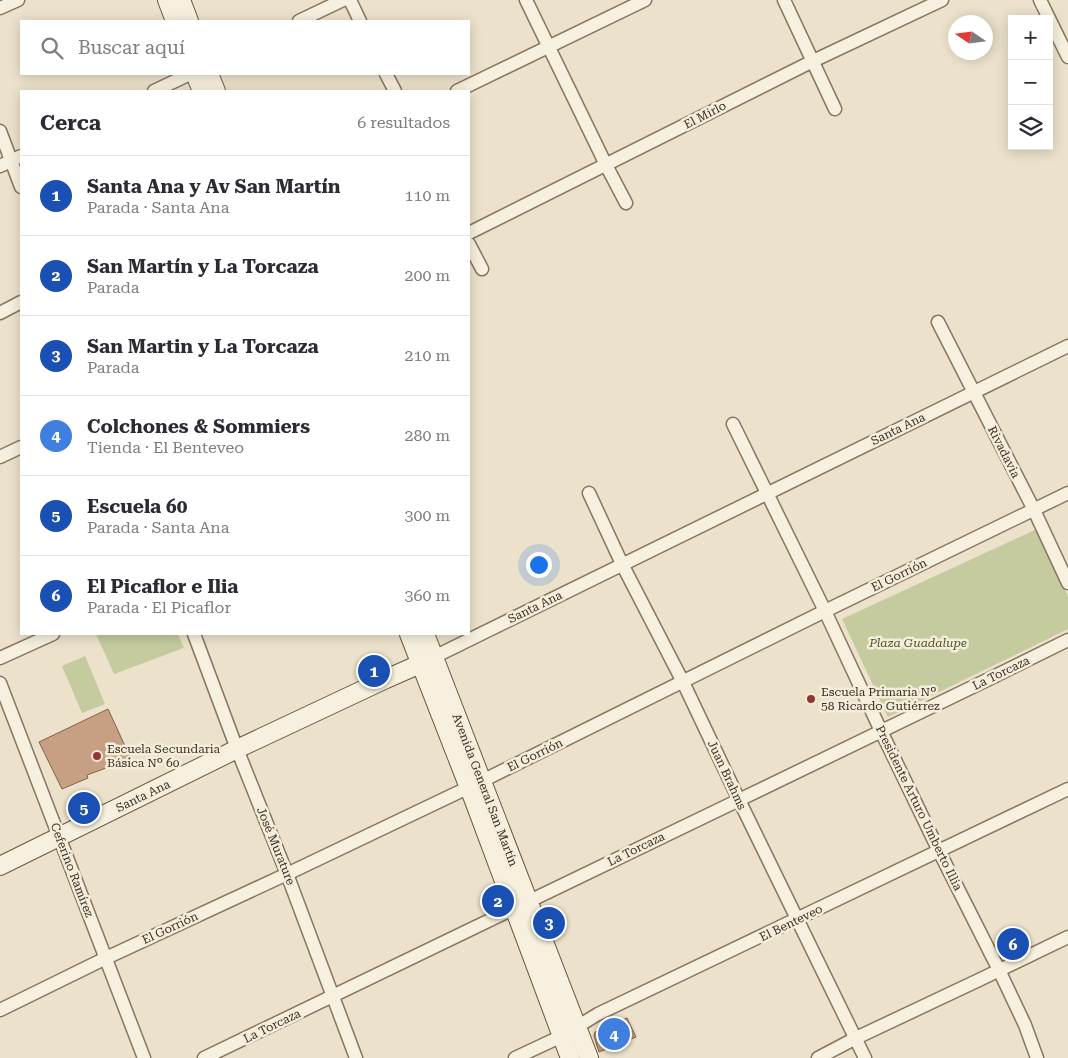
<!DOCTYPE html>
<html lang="es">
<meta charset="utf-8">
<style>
:root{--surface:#fff;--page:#f2f2f3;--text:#2b2b33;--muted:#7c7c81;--line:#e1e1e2;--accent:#1a73e8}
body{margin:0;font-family:"Roboto Serif",serif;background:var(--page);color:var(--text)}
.controls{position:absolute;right:15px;top:15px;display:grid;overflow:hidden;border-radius:0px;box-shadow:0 2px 12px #0003}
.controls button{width:45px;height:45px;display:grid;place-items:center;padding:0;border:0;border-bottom:1px solid var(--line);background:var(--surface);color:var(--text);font:25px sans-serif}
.compass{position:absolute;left:948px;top:15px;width:45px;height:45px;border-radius:50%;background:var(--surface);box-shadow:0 2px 12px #0003;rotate:283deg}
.you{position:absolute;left:538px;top:564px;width:18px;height:18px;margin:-12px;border:4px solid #fff;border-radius:50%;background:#1a73e8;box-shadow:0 0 0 8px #1a73e833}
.badge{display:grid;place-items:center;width:32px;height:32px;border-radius:50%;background:var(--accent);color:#fff;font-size:16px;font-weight:700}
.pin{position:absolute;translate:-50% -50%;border:2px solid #fff;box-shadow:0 1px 5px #0006}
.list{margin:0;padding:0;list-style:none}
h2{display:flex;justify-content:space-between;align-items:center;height:65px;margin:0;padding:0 20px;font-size:21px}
h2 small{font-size:16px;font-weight:400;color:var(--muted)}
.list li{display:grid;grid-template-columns:32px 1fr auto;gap:15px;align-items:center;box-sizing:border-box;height:80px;padding:0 20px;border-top:1px solid var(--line)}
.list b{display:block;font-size:19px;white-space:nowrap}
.list p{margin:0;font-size:16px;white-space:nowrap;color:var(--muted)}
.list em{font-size:16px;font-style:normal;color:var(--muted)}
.icon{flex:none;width:28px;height:28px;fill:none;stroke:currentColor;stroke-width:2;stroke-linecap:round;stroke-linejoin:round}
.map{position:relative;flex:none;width:1068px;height:1058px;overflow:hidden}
.search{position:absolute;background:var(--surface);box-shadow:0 2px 12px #0003;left:20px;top:20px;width:450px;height:55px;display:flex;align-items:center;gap:12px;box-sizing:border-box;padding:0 18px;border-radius:0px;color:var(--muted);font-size:19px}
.panel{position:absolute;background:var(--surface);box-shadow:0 2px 12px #0003;left:20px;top:90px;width:450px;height:545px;border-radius:0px}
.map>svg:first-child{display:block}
.green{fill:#c5ca9f}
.building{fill:#c7a084;stroke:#866048}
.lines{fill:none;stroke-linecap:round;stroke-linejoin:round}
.street-casing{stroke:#887560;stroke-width:15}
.secondary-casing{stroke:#6a5743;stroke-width:20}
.street{stroke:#f7f0de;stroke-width:12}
.secondary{stroke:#f7f0de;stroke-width:18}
.poi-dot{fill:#933435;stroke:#f4edda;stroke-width:2}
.labels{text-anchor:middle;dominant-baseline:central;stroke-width:5;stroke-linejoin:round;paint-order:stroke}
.street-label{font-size:12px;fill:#3a2e22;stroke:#f4edda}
.park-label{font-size:12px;font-style:italic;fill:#4a552a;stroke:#f4edda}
.poi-label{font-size:12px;fill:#3a2e22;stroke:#f4edda;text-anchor:start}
</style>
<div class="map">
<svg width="1068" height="1058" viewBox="0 0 1068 1058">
<rect width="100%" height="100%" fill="#ece2cb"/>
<g class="green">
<polygon points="1037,529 1068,596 1068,629 888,717 842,619"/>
<polygon points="96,634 178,634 184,648 114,674"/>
<polygon points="85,656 105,704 82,713 62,666"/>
</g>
<g class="building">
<polygon points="108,709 131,759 87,775 88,778 62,789 39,742"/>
<polygon points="627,1018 636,1037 599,1052 594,1036 595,1032"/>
</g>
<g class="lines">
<defs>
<g id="street">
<polyline points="350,0 360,21"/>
<polyline points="526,0 606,165 626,203"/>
<polyline points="784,0 835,109"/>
<polyline points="1040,0 1068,57"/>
<polyline points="0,8 18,0"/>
<polyline points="299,21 343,0"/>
<polyline points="386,74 395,91"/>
<polyline points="154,91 190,74"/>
<polyline points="457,91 645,0"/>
<polyline points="0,131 21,187"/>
<polyline points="0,166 21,156"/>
<polyline points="469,233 813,61 942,0"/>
<polyline points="469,244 482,269"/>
<polyline points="0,313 21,302"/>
<polyline points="938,322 1034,510 1068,583"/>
<polyline points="733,424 825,611 881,731 939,851 999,970 1025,1025 1037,1058"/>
<polyline points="0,457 21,447"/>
<polyline points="589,493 622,564 683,682 739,800 865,1058"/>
<polyline points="194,634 237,749 287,874 356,1058"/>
<polyline points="434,657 1068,346"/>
<polyline points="0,658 53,634"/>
<polyline points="0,683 144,1058"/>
<polyline points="0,1010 106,958 287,874 482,781 825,611 1068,493"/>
<polyline points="204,1058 739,800 989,679 1068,640"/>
<polyline points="515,1058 562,1036 598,1014 1068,789"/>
<polyline points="818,1058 856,1038 981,979 1068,937"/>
</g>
<g id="secondary">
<polyline points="167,0 175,21"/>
<polyline points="181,0 189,21"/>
<polyline points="195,74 202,91"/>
<polyline points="209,74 216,91"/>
<polyline points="409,634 473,798 570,1058"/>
<polyline points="425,634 589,1058"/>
<polyline points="0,866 237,749 386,679 420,664 434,657"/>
</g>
</defs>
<use href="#street" class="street-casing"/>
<use href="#secondary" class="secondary-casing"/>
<use href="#street" class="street"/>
<use href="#secondary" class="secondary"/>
</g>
<g class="poi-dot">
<circle cx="811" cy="699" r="5"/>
<circle cx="97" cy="756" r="5"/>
</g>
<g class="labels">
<g class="street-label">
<text transform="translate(705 115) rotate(-27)">El Mirlo</text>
<text transform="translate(898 429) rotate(-26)">Santa Ana</text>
<text transform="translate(1004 452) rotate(63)">Rivadavia</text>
<text transform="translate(899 575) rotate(-26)">El Gorrión</text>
<text transform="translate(535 607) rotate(-26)">Santa Ana</text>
<text transform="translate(1001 673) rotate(-26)">La Torcaza</text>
<text transform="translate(535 755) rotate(-26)">El Gorrión</text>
<text transform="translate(727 775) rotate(65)">Juan Brahms</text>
<text transform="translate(485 790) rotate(69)">Avenida General San Martín</text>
<text transform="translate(143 796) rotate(-26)">Santa Ana</text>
<text transform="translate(919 808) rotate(64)">Presidente Arturo Umberto Illia</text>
<text transform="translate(276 846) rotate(68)">José Murature</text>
<text transform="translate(636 849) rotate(-26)">La Torcaza</text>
<text transform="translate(72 870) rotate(69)">Ceferino Ramírez</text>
<text transform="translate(791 923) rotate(-26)">El Benteveo</text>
<text transform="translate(170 928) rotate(-25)">El Gorrión</text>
<text transform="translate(272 1026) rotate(-26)">La Torcaza</text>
</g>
<g class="park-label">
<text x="918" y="643">Plaza Guadalupe</text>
</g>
<g class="poi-label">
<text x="821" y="692">Escuela Primaria Nº<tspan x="821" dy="14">58 Ricardo Gutiérrez</tspan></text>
<text x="107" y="749">Escuela Secundaria<tspan x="107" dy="14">Básica Nº 60</tspan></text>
</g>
</g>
</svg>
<div class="controls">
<button>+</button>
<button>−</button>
<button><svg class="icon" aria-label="layers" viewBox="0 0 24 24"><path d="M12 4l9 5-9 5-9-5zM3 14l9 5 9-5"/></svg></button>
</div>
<svg class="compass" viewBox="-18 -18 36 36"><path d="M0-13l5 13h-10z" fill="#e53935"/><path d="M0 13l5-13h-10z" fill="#7c7c81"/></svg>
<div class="you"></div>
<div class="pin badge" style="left:374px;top:671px;background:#1a4fb4">1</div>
<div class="pin badge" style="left:498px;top:901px;background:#1a4fb4">2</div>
<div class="pin badge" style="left:549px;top:923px;background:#1a4fb4">3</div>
<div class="pin badge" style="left:614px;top:1034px;background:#3f7fe0">4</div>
<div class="pin badge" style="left:84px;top:808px;background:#1a4fb4">5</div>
<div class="pin badge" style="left:1013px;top:944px;background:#1a4fb4">6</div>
<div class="search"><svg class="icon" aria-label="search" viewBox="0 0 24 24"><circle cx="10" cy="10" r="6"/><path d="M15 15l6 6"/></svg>Buscar aquí</div>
<section class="panel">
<h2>Cerca<small>6 resultados</small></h2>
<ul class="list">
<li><span class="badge" style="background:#1a4fb4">1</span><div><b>Santa Ana y Av San Martín</b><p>Parada · Santa Ana</p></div><em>110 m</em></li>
<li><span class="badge" style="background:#1a4fb4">2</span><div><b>San Martín y La Torcaza</b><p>Parada</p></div><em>200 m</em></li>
<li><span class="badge" style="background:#1a4fb4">3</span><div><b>San Martin y La Torcaza</b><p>Parada</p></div><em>210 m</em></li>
<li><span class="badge" style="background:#3f7fe0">4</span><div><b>Colchones &amp; Sommiers</b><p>Tienda · El Benteveo</p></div><em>280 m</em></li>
<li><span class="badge" style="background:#1a4fb4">5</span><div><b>Escuela 60</b><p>Parada · Santa Ana</p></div><em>300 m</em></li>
<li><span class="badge" style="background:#1a4fb4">6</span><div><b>El Picaflor e Ilia</b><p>Parada · El Picaflor</p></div><em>360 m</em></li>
</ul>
</section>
</div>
